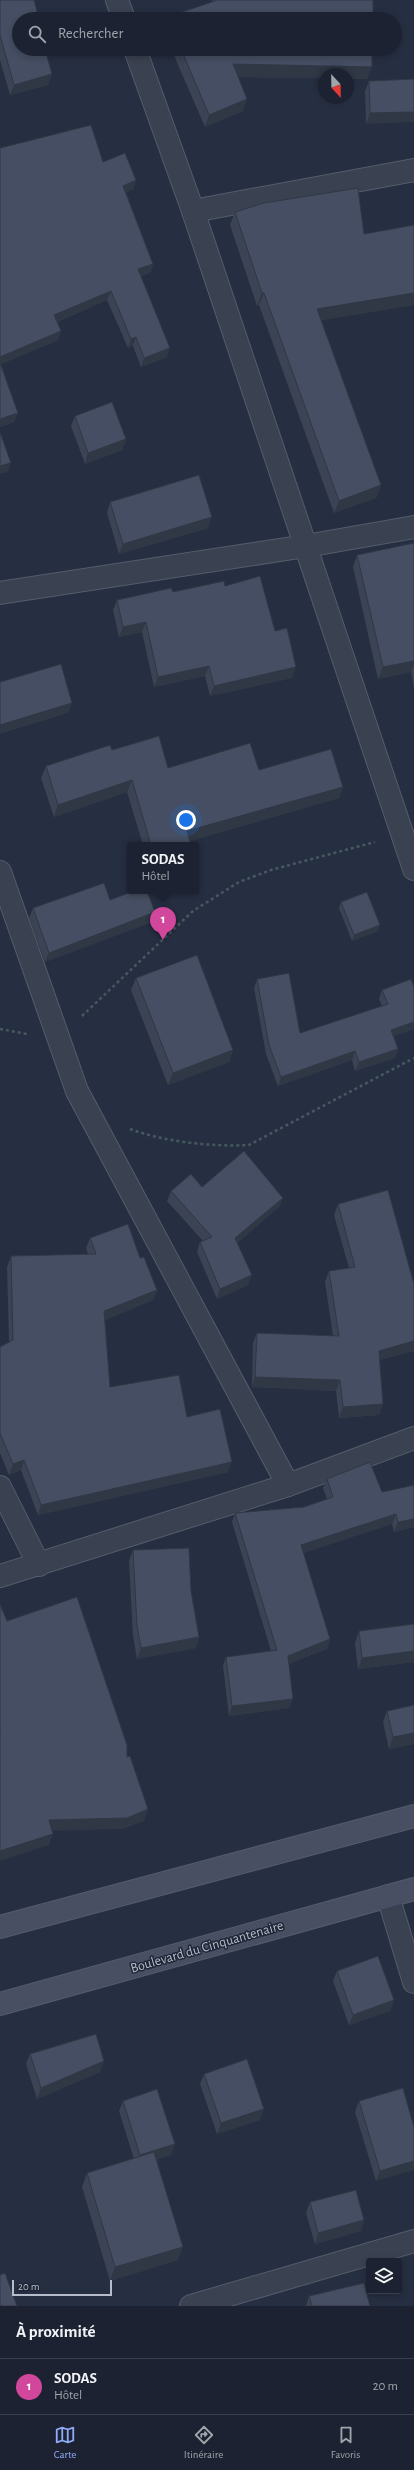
<!DOCTYPE html>
<html lang="fr">
<meta charset="utf-8">
<style>
:root{--surface:#1c2231;--page:#252a39;--text:#f1f3f6;--muted:#a0a4ab;--line:#3a3f4d;--accent:#90abf7}
body{margin:0;font-family:"Alegreya Sans",sans-serif;background:var(--page);color:var(--text)}
.controls{position:absolute;right:12px;bottom:12px;display:grid;overflow:hidden;border-radius:4px;box-shadow:0 2px 6px #0003}
.controls button{width:36px;height:36px;display:grid;place-items:center;padding:0;border:0;border-bottom:1px solid var(--line);background:var(--surface);color:var(--text);font:20px sans-serif}
.compass{position:absolute;left:318px;top:68px;width:36px;height:36px;border-radius:50%;background:var(--surface);box-shadow:0 2px 6px #0003;rotate:158deg}
.scale{position:absolute;left:12px;bottom:10px;width:100px;box-sizing:border-box;padding-left:4px;border:2px solid #b7bccb;border-top:0;font-size:11px;line-height:14px;white-space:nowrap;color:#b7bccb;-webkit-text-stroke:3px #1f2636;paint-order:stroke}
.you{position:absolute;left:186px;top:820px;width:14px;height:14px;margin:-10px;border:3px solid #fff;border-radius:50%;background:#1a73e8;box-shadow:0 0 0 6px #1a73e833}
.badge{display:grid;place-items:center;width:26px;height:26px;border-radius:50%;background:var(--accent);color:#fff;font-size:13px;font-weight:700}
.pin{position:absolute;translate:-50% -33px;filter:drop-shadow(0 1px 2px #0008)}
.pin::after{content:'';position:absolute;top:21px;width:14px;height:12px;background:inherit;clip-path:polygon(0 0,100% 0,50% 100%)}
.popup{position:absolute;left:127px;top:842px;width:72px;height:52px;box-sizing:border-box;display:grid;place-content:center;border-radius:4px;background:var(--surface);filter:drop-shadow(0 1px 3px #0005);font-size:13px;white-space:nowrap;color:var(--muted)}
.popup b{font-size:15px;color:var(--text)}
.popup::after{content:'';position:absolute;left:50%;top:100%;margin-left:-8px;border:8px solid transparent;border-top-color:var(--surface)}
.list{margin:0;padding:0;list-style:none}
h2{display:flex;justify-content:space-between;align-items:center;height:52px;margin:0;padding:0 16px;font-size:17px}
h2 small{font-size:13px;font-weight:400;color:var(--muted)}
.list li{display:grid;grid-template-columns:26px 1fr auto;gap:12px;align-items:center;box-sizing:border-box;height:56px;padding:0 16px;border-top:1px solid var(--line)}
.list b{display:block;font-size:15px;white-space:nowrap}
.list p{margin:0;font-size:13px;white-space:nowrap;color:var(--muted)}
.list em{font-size:13px;font-style:normal;color:var(--muted)}
.icon{flex:none;width:22px;height:22px;fill:none;stroke:currentColor;stroke-width:2;stroke-linecap:round;stroke-linejoin:round}
.map{position:relative;flex:none;width:414px;height:2306px;overflow:hidden}
.search{position:absolute;background:var(--surface);box-shadow:0 2px 6px #0003;left:12px;right:12px;top:12px;height:44px;display:flex;align-items:center;gap:10px;box-sizing:border-box;padding:0 14px;border-radius:22px;color:var(--muted);font-size:15px}
.sheet{height:108px;background:var(--surface)}
nav{display:flex;justify-content:space-around;align-items:center;box-sizing:border-box;height:56px;border-top:1px solid var(--line);background:var(--surface);font-size:11px;color:var(--muted)}
nav a{display:grid;justify-items:center;gap:2px}
nav .on{color:var(--accent)}
.map>svg:first-child{display:block}
.lines{fill:none;stroke-linecap:round;stroke-linejoin:round}
.street-casing{stroke:#555c6b;stroke-width:24}
.secondary-casing{stroke:#555c6b;stroke-width:24}
.path{stroke:#46595e;stroke-width:2.5;stroke-dasharray:3 3;stroke-linecap:butt}
.street{stroke:#3a4150;stroke-width:22}
.secondary{stroke:#484f63;stroke-width:22}
.wall{fill:#3b4354}
.shaded-wall{fill:#303745}
.building{fill:#454e62;stroke:#303745}
.labels{text-anchor:middle;dominant-baseline:central;stroke-width:3;stroke-linejoin:round;paint-order:stroke}
.street-label{font-size:14px;fill:#b7bccb;stroke:#1f2636}
</style>
<div class="map">
<svg width="414" height="2306" viewBox="0 0 414 2306">
<rect width="100%" height="100%" fill="#262e41"/>
<g class="lines">
<defs>
<g id="street">
<polyline points="117,0 124,19"/>
<polyline points="135,49 193,211 414,869"/>
<polyline points="193,211 414,170"/>
<polyline points="0,593 306,546 414,527"/>
<polyline points="0,872 77,1091 288,1485"/>
<polyline points="0,1487 39,1565"/>
<polyline points="0,1576 288,1485 414,1438"/>
<polyline points="388,1896 414,1982"/>
<polyline points="191,2306 414,2241"/>
</g>
<g id="secondary">
<polyline points="0,1927 414,1816"/>
<polyline points="0,2004 414,1889"/>
</g>
</defs>
<use href="#street" class="street-casing"/>
<use href="#secondary" class="secondary-casing"/>
<g class="path">
<polyline points="82,1016 193,911 239,882 271,870 375,842"/>
<polyline points="0,1029 27,1034"/>
<path d="M 130,1129 C 165,1142 212,1147 249,1145 L 414,1058"/>
</g>
<use href="#street" class="street"/>
<use href="#secondary" class="secondary"/>
</g>
<g class="wall">
<polygon points="0,0 19,19 48,85 10,95 0,60"/>
<polygon points="212,0 373,0 373,19 168,19 170,16 212,2"/>
<polygon points="172,49 372,49 367,79 324,74 324,78 238,77 243,111 205,127 178,65"/>
<polygon points="414,79 366,124 365,91 369,81"/>
<polygon points="0,148 103,162 136,180 133,189 126,192 153,264 150,273 141,276 167,357 141,367 133,346 128,348 107,300 57,322 61,331 58,340 1,364 18,413 14,422 0,427"/>
<polygon points="235,212 364,234 414,305 321,320 381,485 376,498 334,513 259,305 257,306 230,225"/>
<polygon points="75,416 126,439 122,450 85,464 71,426"/>
<polygon points="110,502 208,528 119,554 107,513"/>
<polygon points="414,543 414,688 411,672 378,679 353,567 357,555"/>
<polygon points="225,586 275,631 292,678 210,696 205,676 154,687 142,632 119,637 113,610 117,600 173,592"/>
<polygon points="112,750 168,768 259,770 343,787 339,798 190,841 191,845 143,845 127,792 54,817 41,778 46,766"/>
<polygon points="110,900 155,912 152,922 45,962 29,918 33,908"/>
<polygon points="341,902 378,931 352,941 339,908"/>
<polygon points="136,978 233,1050 229,1062 168,1085 131,990"/>
<polygon points="257,979 300,1033 382,1006 379,999 382,990 414,987 414,1029 394,1036 398,1049 395,1058 355,1071 352,1060 278,1086 266,1054 254,988"/>
<polygon points="202,1187 283,1198 279,1207 237,1243 248,1285 217,1299 197,1252 200,1242 203,1241 167,1201 171,1191"/>
<polygon points="338,1204 414,1284 414,1351 379,1360 383,1404 379,1415 339,1418 336,1391 252,1387 253,1343 257,1333 333,1336 325,1282 329,1271 349,1268 334,1215"/>
<polygon points="90,1238 140,1258 157,1290 153,1300 105,1320 110,1387 187,1417 228,1472 38,1515 21,1470 9,1475 0,1453 0,1346 9,1342 7,1267 11,1256 88,1254 86,1248"/>
<polygon points="327,1479 382,1492 414,1485 414,1527 394,1532 392,1524 303,1553 330,1639 327,1649 288,1664 293,1699 289,1708 229,1716 223,1666 226,1657 271,1651 232,1522 235,1513 304,1507 327,1499 323,1488"/>
<polygon points="133,1550 191,1591 199,1637 196,1648 137,1659 133,1636 129,1561"/>
<polygon points="414,1624 414,1662 358,1669 355,1643 359,1631"/>
<polygon points="414,1705 414,1744 389,1749 383,1722 387,1711"/>
<polygon points="337,1971 394,2000 390,2011 349,2025 333,1981"/>
<polygon points="30,2054 104,2061 100,2072 37,2099 26,2064"/>
<polygon points="204,2074 260,2120 217,2134 200,2084"/>
<polygon points="123,2101 175,2144 171,2155 157,2159 178,2260 110,2281 82,2187 87,2173 134,2159 119,2111"/>
<polygon points="359,2101 414,2127 376,2181 355,2112"/>
<polygon points="310,2202 364,2220 361,2231 315,2244 306,2213"/>
<polygon points="309,2296 370,2306 306,2306"/>
</g>
<g class="shaded-wall">
<polygon points="233,64 372,67 367,79 348,79 348,74 324,74 324,78 228,77"/>
<polygon points="52,74 48,85 10,95 14,85"/>
<polygon points="247,99 243,111 205,127 209,115"/>
<polygon points="414,112 414,122 366,124 370,113"/>
<polygon points="136,180 133,189 120,195 123,186"/>
<polygon points="153,264 150,273 135,278 138,269"/>
<polygon points="111,291 107,300 51,324 54,315"/>
<polygon points="262,293 264,293 259,305 257,306"/>
<polygon points="414,293 414,305 312,322 317,309"/>
<polygon points="61,331 58,340 0,365 0,357"/>
<polygon points="136,337 133,346 128,348 131,339"/>
<polygon points="170,348 167,357 141,367 144,358"/>
<polygon points="18,413 14,422 0,427 0,419"/>
<polygon points="126,439 122,450 85,464 88,453"/>
<polygon points="11,463 8,472 0,474 0,466"/>
<polygon points="381,485 376,498 334,513 339,501"/>
<polygon points="212,517 208,528 119,554 123,544"/>
<polygon points="146,622 142,632 119,637 123,627"/>
<polygon points="414,661 414,664 411,672 378,679 383,667"/>
<polygon points="209,666 205,676 154,687 158,677"/>
<polygon points="296,667 292,678 210,696 214,686"/>
<polygon points="72,703 68,713 0,734 0,725"/>
<polygon points="132,780 127,792 54,817 58,805"/>
<polygon points="343,787 339,798 183,843 187,831"/>
<polygon points="155,912 152,922 45,962 49,953"/>
<polygon points="380,925 378,931 352,941 354,935"/>
<polygon points="414,1022 414,1029 388,1038 391,1030"/>
<polygon points="398,1049 395,1058 355,1071 359,1062"/>
<polygon points="233,1050 229,1062 168,1085 173,1073"/>
<polygon points="355,1051 352,1060 278,1086 281,1077"/>
<polygon points="283,1198 279,1207 232,1247 235,1238"/>
<polygon points="252,1275 248,1285 217,1299 220,1289"/>
<polygon points="157,1290 153,1300 100,1322 104,1311"/>
<polygon points="414,1341 414,1351 375,1361 379,1351"/>
<polygon points="255,1377 340,1380 336,1391 252,1387"/>
<polygon points="383,1404 379,1415 339,1418 343,1407"/>
<polygon points="24,1460 21,1470 9,1475 13,1464"/>
<polygon points="232,1462 228,1472 38,1515 41,1505"/>
<polygon points="396,1514 392,1524 298,1555 301,1545"/>
<polygon points="414,1519 414,1527 394,1532 398,1522"/>
<polygon points="199,1637 196,1648 137,1659 141,1648"/>
<polygon points="330,1639 327,1649 284,1666 288,1656"/>
<polygon points="414,1651 414,1662 358,1669 362,1658"/>
<polygon points="293,1699 289,1708 229,1716 232,1706"/>
<polygon points="414,1733 414,1744 389,1749 393,1737"/>
<polygon points="148,1809 144,1821 123,1829 45,1831 49,1820"/>
<polygon points="53,1834 49,1845 0,1861 0,1851"/>
<polygon points="394,2000 390,2011 349,2025 353,2015"/>
<polygon points="104,2061 100,2072 37,2099 41,2088"/>
<polygon points="264,2109 260,2120 217,2134 221,2123"/>
<polygon points="175,2144 171,2155 136,2166 140,2155"/>
<polygon points="414,2161 414,2170 376,2181 380,2171"/>
<polygon points="364,2220 361,2231 315,2244 318,2233"/>
<polygon points="183,2247 178,2260 110,2281 115,2267"/>
</g>
<g class="building">
<polygon points="0,0 34,0 39,19 19,19 19,49 45,49 52,74 14,85 0,35"/>
<polygon points="215,0 373,0 373,19 171,19 170,16 215,1"/>
<polygon points="181,49 372,49 372,67 233,64 247,99 209,115"/>
<polygon points="414,79 414,112 370,113 369,81"/>
<polygon points="91,125 103,162 125,153 136,180 123,186 153,264 138,269 170,348 144,358 136,337 131,339 111,291 54,315 61,331 0,357 0,148"/>
<polygon points="358,188 364,234 414,225 414,293 317,309 381,485 339,501 264,293 262,293 235,212 264,203"/>
<polygon points="0,363 18,413 0,419"/>
<polygon points="112,402 126,439 88,453 75,416"/>
<polygon points="0,432 11,463 0,466"/>
<polygon points="199,475 212,517 123,544 110,502"/>
<polygon points="414,543 414,661 383,667 357,555"/>
<polygon points="260,576 275,631 287,628 296,667 214,686 209,666 158,677 146,622 123,627 117,600 171,588 173,592 224,581 225,586"/>
<polygon points="61,664 72,703 0,725 0,682"/>
<polygon points="159,736 168,768 250,743 259,770 331,749 343,787 187,831 191,845 151,845 132,780 58,805 46,766 110,745 112,750"/>
<polygon points="104,883 110,900 134,891 147,891 155,912 49,953 33,908"/>
<polygon points="367,892 380,925 354,935 341,902"/>
<polygon points="197,955 233,1050 173,1073 136,978"/>
<polygon points="289,973 300,1033 388,1004 382,990 411,979 414,987 414,1022 391,1030 398,1049 359,1062 355,1051 281,1077 269,1045 257,979"/>
<polygon points="244,1151 283,1198 235,1238 252,1275 220,1289 200,1242 212,1237 171,1191 191,1174 202,1187"/>
<polygon points="388,1190 414,1284 414,1341 379,1351 383,1404 343,1407 340,1380 255,1377 257,1333 339,1336 329,1271 355,1267 338,1204"/>
<polygon points="128,1224 140,1258 144,1257 157,1290 104,1311 110,1387 179,1375 187,1417 220,1409 232,1462 41,1505 24,1460 13,1464 0,1433 0,1347 13,1340 11,1256 96,1254 90,1238"/>
<polygon points="370,1462 382,1492 414,1485 414,1519 398,1522 396,1514 301,1545 330,1639 288,1656 293,1699 232,1706 226,1657 277,1650 235,1513 304,1507 333,1497 327,1479"/>
<polygon points="189,1548 191,1591 199,1637 141,1648 137,1626 133,1550"/>
<polygon points="77,1597 127,1745 127,1757 130,1756 148,1809 127,1818 49,1820 53,1834 0,1851 0,1734 1,1734 0,1733 0,1604 7,1621"/>
<polygon points="414,1624 414,1651 362,1658 359,1631"/>
<polygon points="414,1705 414,1733 393,1737 387,1711"/>
<polygon points="378,1956 394,2000 353,2015 337,1971"/>
<polygon points="96,2034 104,2061 41,2088 30,2054"/>
<polygon points="247,2059 264,2109 221,2123 204,2074"/>
<polygon points="403,2088 414,2127 414,2161 380,2171 359,2101"/>
<polygon points="157,2089 175,2144 140,2155 123,2101"/>
<polygon points="154,2152 183,2247 115,2267 87,2173"/>
<polygon points="356,2190 364,2220 318,2233 310,2202"/>
<polygon points="5,2273 17,2306 0,2306 0,2275"/>
<polygon points="364,2283 370,2306 312,2306 309,2296"/>
</g>
<g class="labels">
<g class="street-label">
<text transform="translate(207 1947) rotate(-16)">Boulevard du Cinquantenaire</text>
</g>
</g>
</svg>
<div class="controls">
<button><svg class="icon" aria-label="layers" viewBox="0 0 24 24"><path d="M12 4l9 5-9 5-9-5zM3 14l9 5 9-5"/></svg></button>
</div>
<svg class="compass" viewBox="-18 -18 36 36"><path d="M0-13l5 13h-10z" fill="#e53935"/><path d="M0 13l5-13h-10z" fill="#a0a4ab"/></svg>
<div class="scale">20 m</div>
<div class="you"></div>
<div class="pin badge" style="left:163px;top:940px;background:#d1479c">1</div>
<div class="popup"><b>SODAS</b>Hôtel</div>
<div class="search"><svg class="icon" aria-label="search" viewBox="0 0 24 24"><circle cx="10" cy="10" r="6"/><path d="M15 15l6 6"/></svg>Rechercher</div>
</div>
<section class="sheet">
<h2>À proximité<small></small></h2>
<ul class="list">
<li><span class="badge" style="background:#d1479c">1</span><div><b>SODAS</b><p>Hôtel</p></div><em>20 m</em></li>
</ul>
</section>
<nav>
<a class="on"><svg class="icon" aria-label="map" viewBox="0 0 24 24"><path d="M3 6l6-2 6 2 6-2v14l-6 2-6-2-6 2zM9 4v14M15 6v14"/></svg>Carte</a>
<a><svg class="icon" aria-label="directions" viewBox="0 0 24 24"><path d="M12 3l9 9-9 9-9-9zM9 14v-3h6M13 9l2 2-2 2"/></svg>Itinéraire</a>
<a><svg class="icon" aria-label="saved" viewBox="0 0 24 24"><path d="M7 4h10v16l-5-4-5 4z"/></svg>Favoris</a>
</nav>
